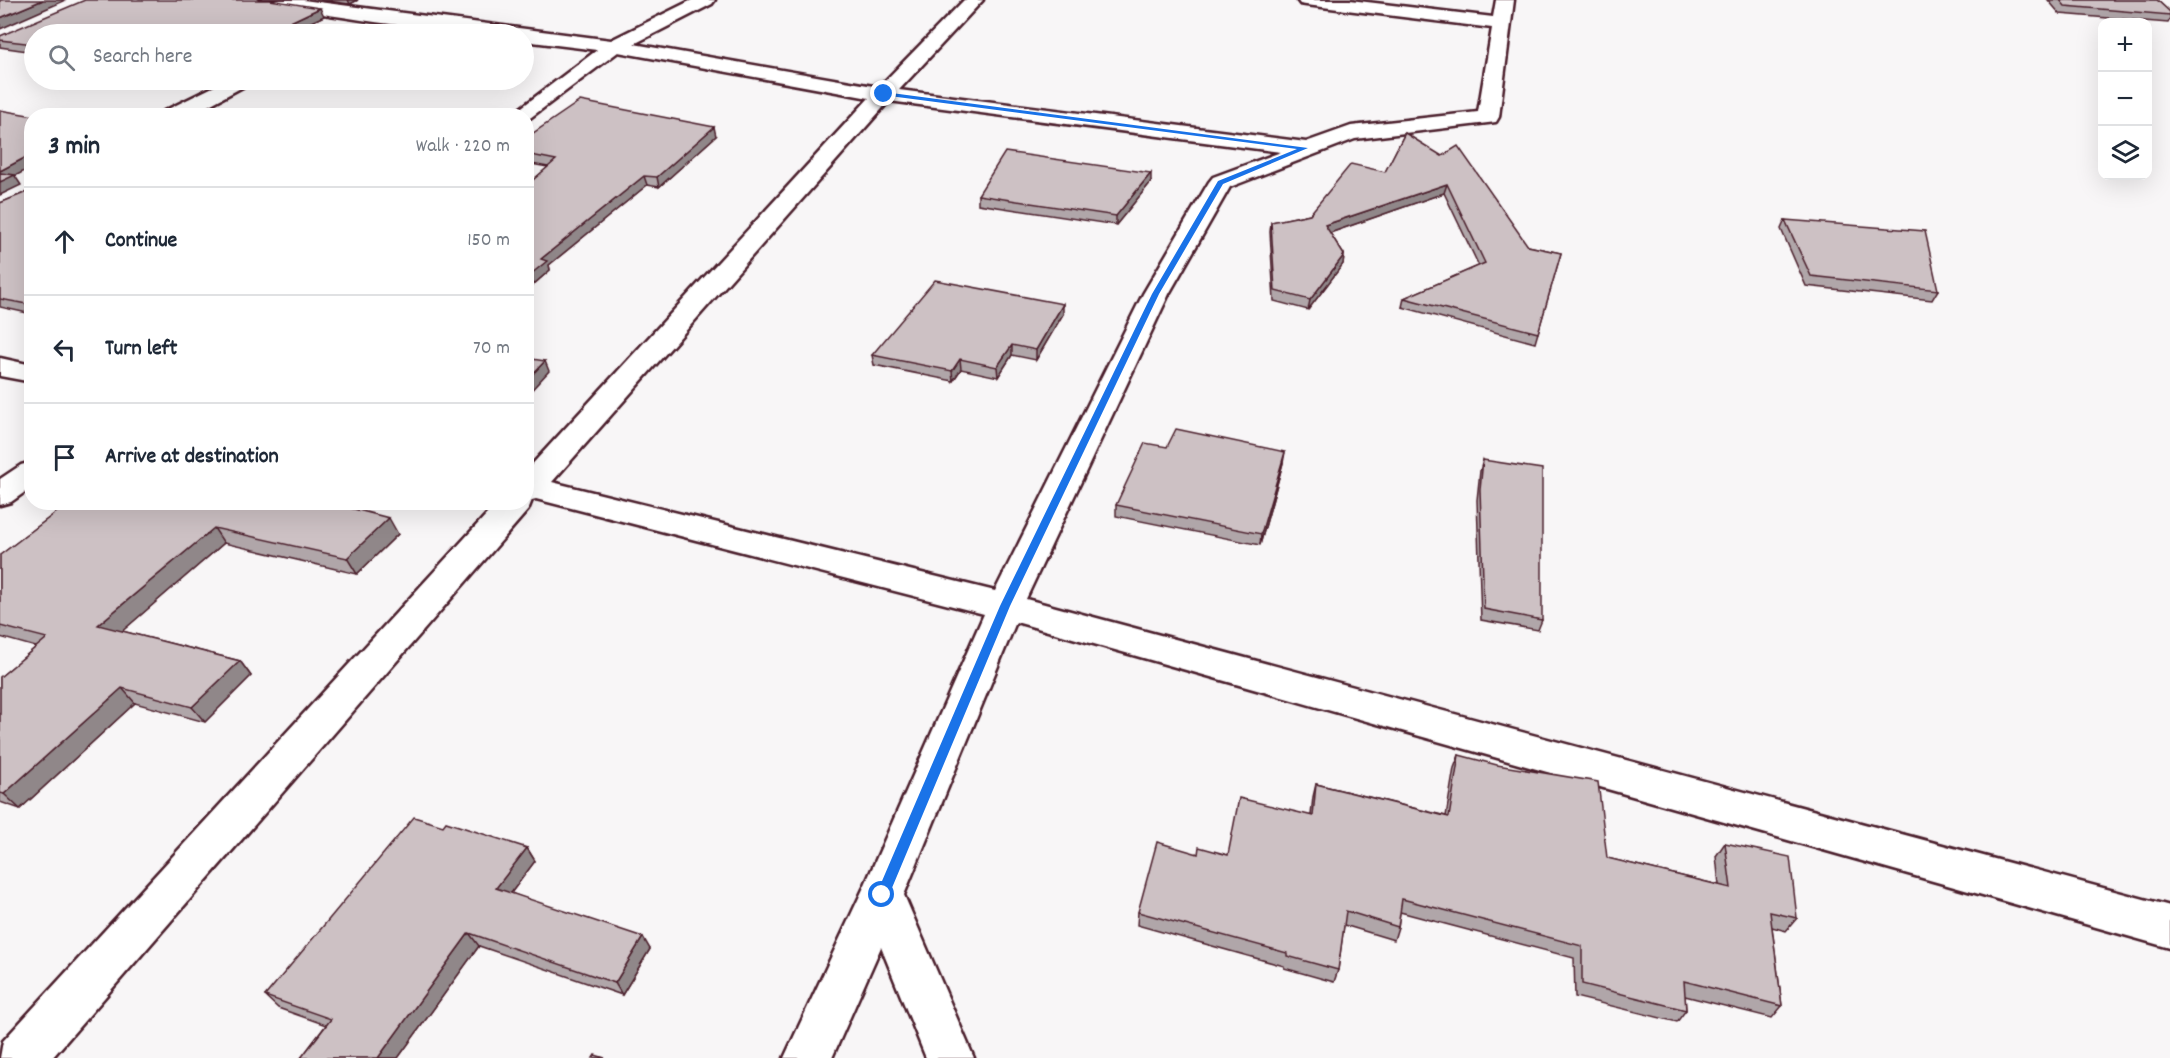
<!DOCTYPE html>
<meta charset="utf-8">
<style>
:root{--surface:#fff;--page:#f6f6f7;--text:#1f2937;--muted:#747a83;--line:#e0e1e3}
body{margin:0;font-family:Dekko,sans-serif;background:var(--page);color:var(--text)}
.controls{position:absolute;right:18px;top:18px;display:grid;overflow:hidden;border-radius:12px;box-shadow:0 6px 24px #0002}
.controls button{width:54px;height:54px;display:grid;place-items:center;padding:0;border:0;border-bottom:2px solid var(--line);background:var(--surface);color:var(--text);font:30px sans-serif}
.stop{position:absolute;width:18px;height:18px;margin:-14px;border:4px solid #1a73e8;border-radius:50%;background:#fff}
.stop.end{background:#1a73e8;border-color:#fff;box-shadow:0 2px 6px #0008}
.list{margin:0;padding:0;list-style:none}
h2{display:flex;justify-content:space-between;align-items:center;height:78px;margin:0;padding:0 24px;font-size:26px}
h2 small{font-size:20px;font-weight:400;color:var(--muted)}
.list li{display:grid;grid-template-columns:39px 1fr auto;gap:18px;align-items:center;box-sizing:border-box;height:108px;padding:0 24px;border-top:2px solid var(--line)}
.list b{display:block;font-size:22px;white-space:nowrap}
.list em{font-size:20px;font-style:normal;color:var(--muted)}
.icon{flex:none;width:33px;height:33px;fill:none;stroke:currentColor;stroke-width:2;stroke-linecap:round;stroke-linejoin:round}
.map{position:relative;flex:none;width:2170px;height:1058px;overflow:hidden}
.search{position:absolute;background:var(--surface);box-shadow:0 6px 24px #0002;left:24px;top:24px;width:510px;height:66px;display:flex;align-items:center;gap:15px;box-sizing:border-box;padding:0 21px;border-radius:33px;color:var(--muted);font-size:22px}
.panel{position:absolute;background:var(--surface);box-shadow:0 6px 24px #0002;left:24px;top:108px;width:510px;height:402px;border-radius:24px}
.map>svg:first-child{display:block}
.lines{fill:none;stroke-linecap:round;stroke-linejoin:round}
.minor-casing{stroke:#4a1f2b;stroke-width:5}
.minor{fill:#fff;fill-rule:evenodd}
.wall{fill:#b0a6a9;stroke:#4a1f2b;stroke-width:1.5}
.shaded-wall{fill:#908789;stroke:#4a1f2b;stroke-width:1.5}
.building{fill:#cdc1c4;stroke:#4a1f2b;stroke-width:1.5}
.route{fill:#1a73e8}
</style>
<div class="map">
<svg width="2170" height="1058" viewBox="0 0 2170 1058">
<rect width="100%" height="100%" fill="#f8f6f7"/>
<filter id="ink" filterUnits="userSpaceOnUse"><feTurbulence type="fractalNoise" baseFrequency=".0167" numOctaves="2"/><feDisplacementMap in="SourceGraphic" scale="12" xChannelSelector="R" yChannelSelector="G"/><feConvolveMatrix kernelMatrix="1 2 1 2 8 2 1 2 1" color-interpolation-filters="sRGB"/></filter>
<g filter="url(#ink)">
<g class="lines">
<defs>
<g id="minor">
<path d="M 260,0 L 303,0 L 611,40 L 692,0 L 715,0 L 712,4 L 634,44 L 879,87 L 964,0 L 983,0 L 899,90 L 1306,142 L 1351,126 L 1478,112 L 1492,28 L 1306,5 L 1300,4 L 1297,0 L 1350,0 L 1493,17 L 1496,0 L 1514,0 L 1499,117 L 1496,122 L 1355,139 L 1230,187 L 1169,294 L 1026,599 L 2170,906 L 2170,948 L 1016,622 L 904,895 L 974,1058 L 926,1058 L 881,947 L 832,1058 L 784,1058 L 864,887 L 984,614 L 536,499 L 532,500 L 528,510 L 52,1058 L 0,1058 L 3,1041 L 498,502 L 526,502 L 526,471 L 869,98 L 618,52 L 526,121 L 526,116 L 510,116 L 597,50 L 524,41 L 524,34 C 438,34 353,19 269,5 L 263,4 ZM 889,101 L 1281,152 L 1213,177 L 1209,182 L 1143,294 L 995,591 L 552,482 Z"/>
<polygon points="227,80 251,80 248,84 189,116 162,116 164,111"/>
<polygon points="0,358 32,365 32,382 0,376"/>
<polygon points="32,462 32,487 11,502 0,505 0,479 21,465"/>
</g>
</defs>
<use href="#minor" class="minor-casing"/>
<use href="#minor" class="minor"/>
</g>
<g class="wall">
<polygon points="320,0 358,0 350,4"/>
<polygon points="2048,0 2157,0 2170,12 2170,19 2168,23 2060,14"/>
<polygon points="324,16 286,34 34,34 34,52 0,47 0,36"/>
<polygon points="1405,133 1528,246 1561,253 1535,343 1402,307 1404,298 1479,266 1444,193 1330,233 1344,255 1343,264 1308,310 1274,301 1270,232 1271,222 1310,214 1385,172"/>
<polygon points="716,136 659,187 647,185 549,265 550,270 526,291 526,186 548,167 526,163 526,138"/>
<polygon points="32,179 32,314 0,307 0,203 27,192"/>
<polygon points="1151,182 1116,225 978,204 978,195"/>
<polygon points="1785,220 1938,290 1932,300 1806,286 1781,229"/>
<polygon points="1063,314 1036,360 1012,355 998,377 961,369 953,381 874,365 872,355"/>
<polygon points="1167,447 1283,463 1260,545 1116,516 1116,505"/>
<polygon points="1483,460 1542,620 1538,630 1481,620 1477,500 1480,471"/>
<polygon points="70,502 398,534 357,574 224,543 122,631 240,661 251,676 205,722 135,703 20,809 0,802 0,677 36,647 0,637 0,555"/>
<polygon points="1459,755 1607,858 1719,885 1716,856 1725,843 1797,918 1786,931 1772,927 1782,1006 1772,1018 1685,996 1686,1010 1677,1022 1575,997 1574,958 1400,912 1398,927 1394,940 1344,925 1338,970 1334,982 1284,968 1284,966 1137,925 1138,912 1198,854 1228,855 1311,815 1313,797 1316,784 1446,816 1454,768"/>
<polygon points="527,848 535,861 511,893 650,949 622,995 479,946 398,1058 301,1058 326,1025 278,1008 265,996"/>
</g>
<g class="shaded-wall">
<polygon points="43,0 66,0 0,29 0,18"/>
<polygon points="348,0 358,0 350,4"/>
<polygon points="320,8 324,16 286,34 265,34"/>
<polygon points="714,127 716,136 659,187 657,177"/>
<polygon points="32,154 32,167 15,176 21,185 0,195 0,171"/>
<polygon points="1151,173 1151,182 1116,225 1116,216"/>
<polygon points="644,176 647,185 549,265 550,270 526,291 526,278 541,259"/>
<polygon points="1447,184 1444,193 1324,235 1325,225"/>
<polygon points="1344,255 1343,264 1308,310 1310,300"/>
<polygon points="1063,304 1063,314 1036,360 1036,350"/>
<polygon points="1012,345 1012,355 998,377 997,367"/>
<polygon points="960,359 961,369 953,381 952,371"/>
<polygon points="545,361 549,371 526,396 526,381"/>
<polygon points="1285,452 1283,463 1260,545 1261,534"/>
<polygon points="389,518 398,534 357,574 347,558"/>
<polygon points="214,528 224,543 112,640 98,625"/>
<polygon points="240,661 251,676 205,722 192,707"/>
<polygon points="122,688 135,703 20,809 4,794"/>
<polygon points="527,848 535,861 505,901 496,888"/>
<polygon points="469,933 479,946 398,1058 378,1058"/>
<polygon points="643,937 650,949 622,995 615,983"/>
</g>
<g class="building">
<polygon points="0,0 43,0 0,18"/>
<polygon points="85,0 270,0 320,8 265,34 34,34 34,44 0,40 0,36"/>
<polygon points="2060,0 2157,0 2170,12 2170,15 2065,6"/>
<polygon points="580,101 714,127 657,177 644,176 541,259 547,261 526,278 526,186 556,160 526,154 526,138"/>
<polygon points="0,110 34,116 32,116 32,154 0,171"/>
<polygon points="1405,133 1442,156 1458,146 1528,246 1561,253 1538,333 1404,298 1485,263 1447,184 1325,225 1344,255 1310,300 1275,291 1271,222 1310,214 1351,164 1385,172"/>
<polygon points="1005,152 1151,173 1116,216 978,195"/>
<polygon points="0,173 15,175 0,182"/>
<polygon points="28,178 32,179 32,305 0,299 0,203 27,192"/>
<polygon points="1785,220 1925,231 1938,290 1811,276"/>
<polygon points="935,280 1063,304 1036,350 1012,345 997,367 960,359 952,371 872,355"/>
<polygon points="526,358 545,361 526,381"/>
<polygon points="1176,429 1285,452 1261,534 1116,505 1145,443 1167,447"/>
<polygon points="1483,460 1542,469 1542,620 1484,609 1480,490"/>
<polygon points="70,502 327,502 389,518 347,558 214,528 98,625 240,661 192,707 122,688 4,794 0,793 0,677 47,638 0,626 0,555"/>
<polygon points="1459,755 1497,765 1598,782 1607,858 1731,888 1725,843 1790,857 1797,918 1770,912 1782,1006 1684,981 1686,1010 1582,984 1582,946 1402,899 1398,927 1346,911 1338,970 1287,956 1287,953 1138,912 1157,842 1198,854 1199,847 1228,855 1239,798 1313,816 1316,784 1449,817"/>
<polygon points="414,817 443,826 446,822 527,848 496,888 643,937 615,983 469,933 378,1058 301,1058 331,1019 265,996"/>
<polygon points="595,1055 605,1058 593,1058"/>
</g>
</g>
<polygon class="route" points="884,92 1308,148 1223,184 1159,294 1010,606 889,895 882,901 876,895 1000,606 1152,294 1218,181 1297,149 882,95"/>
</svg>
<div class="controls">
<button>+</button>
<button>−</button>
<button><svg class="icon" aria-label="layers" viewBox="0 0 24 24"><path d="M12 4l9 5-9 5-9-5zM3 14l9 5 9-5"/></svg></button>
</div>
<div class="stop" style="left:882px;top:895px"></div>
<div class="stop end" style="left:884px;top:94px"></div>
<div class="search"><svg class="icon" aria-label="search" viewBox="0 0 24 24"><circle cx="10" cy="10" r="6"/><path d="M15 15l6 6"/></svg>Search here</div>
<section class="panel">
<h2>3 min<small>Walk · 220 m</small></h2>
<ul class="list">
<li><svg class="icon" aria-label="ahead" viewBox="0 0 24 24"><path d="M12 20V5M6 11l6-6 6 6"/></svg><div><b>Continue</b></div><em>150 m</em></li>
<li><svg class="icon" aria-label="left" viewBox="0 0 24 24"><path d="M17 20v-9H6M10 6l-5 5 5 5"/></svg><div><b>Turn left</b></div><em>70 m</em></li>
<li><svg class="icon" aria-label="arrive" viewBox="0 0 24 24"><path d="M6 21V4h12l-3 4 3 4H6"/></svg><div><b>Arrive at destination</b></div></li>
</ul>
</section>
</div>
